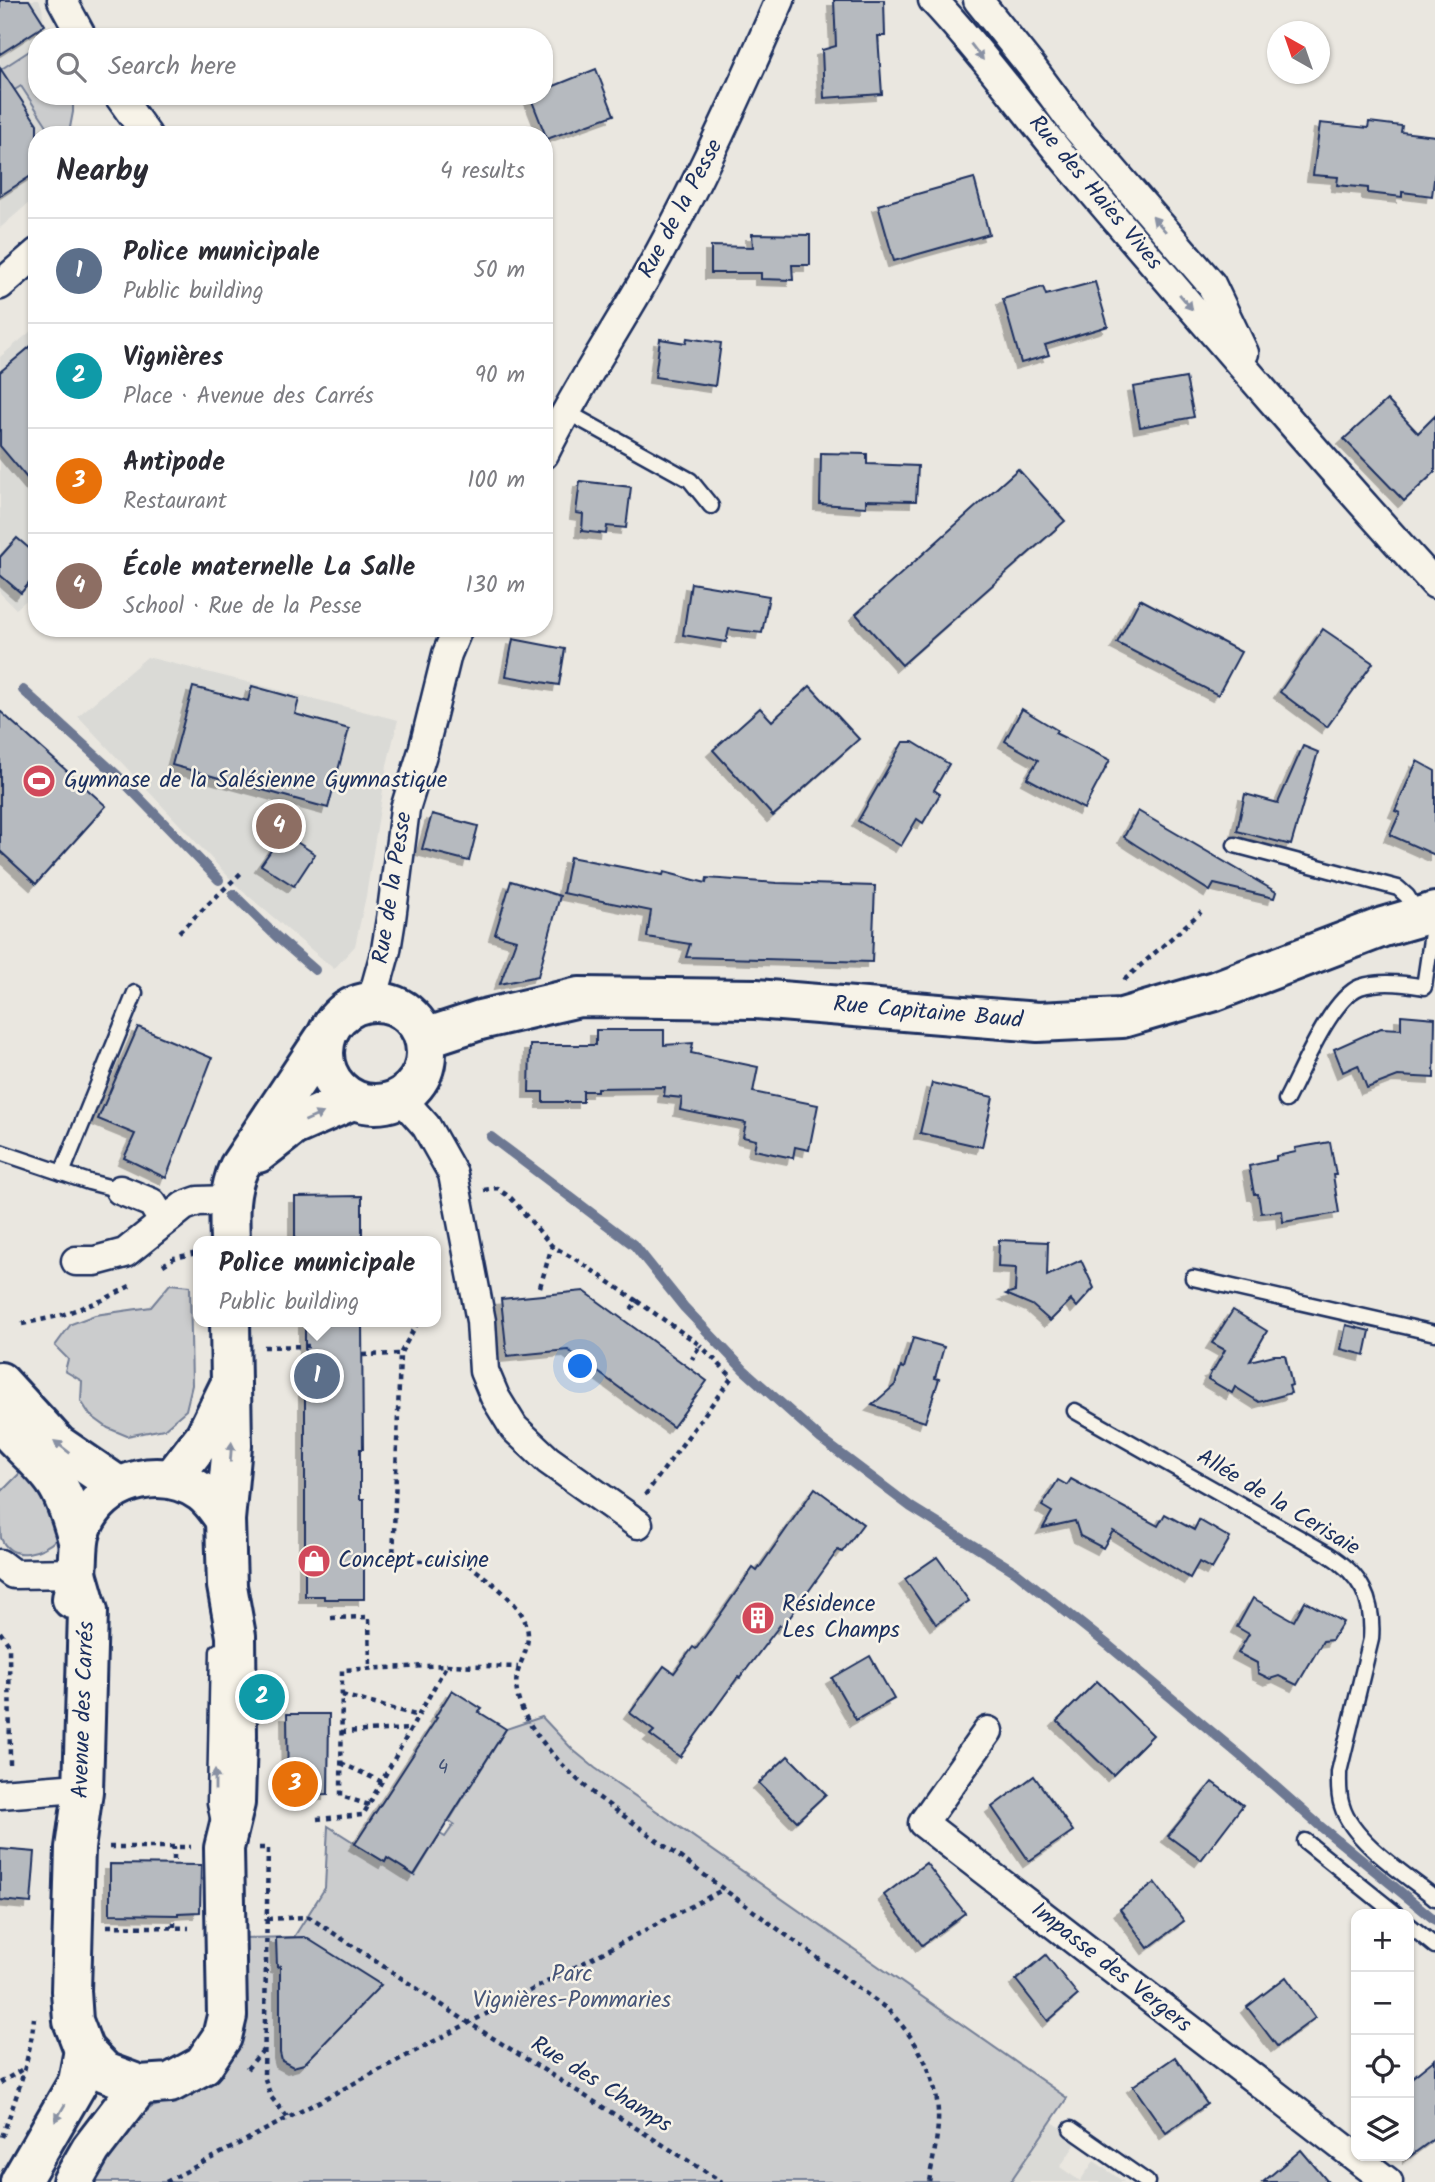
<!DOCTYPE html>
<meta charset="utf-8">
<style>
:root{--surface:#fff;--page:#f2f2f3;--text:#2b2b33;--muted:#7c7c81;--line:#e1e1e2;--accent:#0b8043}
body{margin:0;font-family:Kalam,sans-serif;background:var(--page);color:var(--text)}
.controls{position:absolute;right:21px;bottom:21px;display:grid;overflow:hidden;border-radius:14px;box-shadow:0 2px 5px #0004}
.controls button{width:63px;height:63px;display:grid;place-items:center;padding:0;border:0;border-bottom:2px solid var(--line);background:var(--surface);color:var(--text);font:35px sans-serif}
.compass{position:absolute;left:1267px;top:21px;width:63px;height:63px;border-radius:50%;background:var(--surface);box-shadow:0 2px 5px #0004;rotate:320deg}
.you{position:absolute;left:581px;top:1367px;width:24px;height:24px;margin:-18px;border:5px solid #fff;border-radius:50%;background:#1a73e8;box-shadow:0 0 0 10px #1a73e833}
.badge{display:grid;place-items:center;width:46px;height:46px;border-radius:50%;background:var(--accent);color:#fff;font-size:23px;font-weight:700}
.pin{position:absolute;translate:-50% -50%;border:4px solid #fff;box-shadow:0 2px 7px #0006}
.popup{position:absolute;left:193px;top:1236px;width:248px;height:91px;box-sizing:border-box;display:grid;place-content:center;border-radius:14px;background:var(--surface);filter:drop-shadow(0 2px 5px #0005);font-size:23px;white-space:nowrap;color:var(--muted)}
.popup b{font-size:26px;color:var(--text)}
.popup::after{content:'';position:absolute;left:50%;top:100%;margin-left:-14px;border:14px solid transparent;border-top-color:var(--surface)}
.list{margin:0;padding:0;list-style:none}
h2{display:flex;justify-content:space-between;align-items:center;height:91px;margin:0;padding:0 28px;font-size:30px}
h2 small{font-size:23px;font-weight:400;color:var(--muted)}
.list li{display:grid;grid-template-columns:46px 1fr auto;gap:21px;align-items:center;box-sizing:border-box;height:105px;padding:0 28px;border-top:2px solid var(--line)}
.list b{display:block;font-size:26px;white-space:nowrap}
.list p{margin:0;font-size:23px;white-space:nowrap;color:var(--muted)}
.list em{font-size:23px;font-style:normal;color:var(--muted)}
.icon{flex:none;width:38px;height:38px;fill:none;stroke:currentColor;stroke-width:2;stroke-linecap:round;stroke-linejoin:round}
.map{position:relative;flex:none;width:1435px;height:2182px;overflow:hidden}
.search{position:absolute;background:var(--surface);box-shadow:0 2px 5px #0004;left:28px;top:28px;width:525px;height:77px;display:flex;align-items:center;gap:18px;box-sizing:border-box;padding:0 24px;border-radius:28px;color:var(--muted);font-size:26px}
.panel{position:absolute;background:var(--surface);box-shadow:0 2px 5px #0004;left:28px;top:126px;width:525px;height:511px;border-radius:28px}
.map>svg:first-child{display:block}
.built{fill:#dadad6}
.green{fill:#cbcccd;stroke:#737e96;stroke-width:2}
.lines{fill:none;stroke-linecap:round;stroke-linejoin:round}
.stream{stroke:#6d7892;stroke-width:10}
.building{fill:#b6babf;stroke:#1b2f5e;stroke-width:2;filter:url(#shadow)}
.lane-casing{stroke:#1b2f5e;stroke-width:19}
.street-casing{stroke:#1b2f5e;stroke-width:33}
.secondary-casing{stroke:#1b2f5e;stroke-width:44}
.path{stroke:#1b2f5e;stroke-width:4.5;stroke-dasharray:5 5;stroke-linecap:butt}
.lane{stroke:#f7f3e8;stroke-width:14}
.street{stroke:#f7f3e8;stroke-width:28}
.secondary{stroke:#f7f3e8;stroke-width:38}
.oneway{fill:#8991a3}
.labels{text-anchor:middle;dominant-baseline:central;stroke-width:5;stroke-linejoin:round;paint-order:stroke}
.number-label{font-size:19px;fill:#425276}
.street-label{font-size:23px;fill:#1b2f5e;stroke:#f7f3e8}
.poi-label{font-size:23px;fill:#1b2f5e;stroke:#f7f3e8;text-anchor:start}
.park-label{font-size:23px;fill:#47567a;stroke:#f7f3e8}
</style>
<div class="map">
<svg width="1435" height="2182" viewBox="0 0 1435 2182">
<defs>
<filter id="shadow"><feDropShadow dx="-6" dy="6" stdDeviation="0" flood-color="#0004"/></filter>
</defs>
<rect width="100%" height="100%" fill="#eae7e0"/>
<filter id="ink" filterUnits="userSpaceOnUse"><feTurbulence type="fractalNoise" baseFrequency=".0143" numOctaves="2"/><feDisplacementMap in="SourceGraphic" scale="14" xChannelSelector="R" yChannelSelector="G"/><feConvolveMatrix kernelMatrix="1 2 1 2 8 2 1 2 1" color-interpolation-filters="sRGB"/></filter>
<g filter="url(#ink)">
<g class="built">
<polygon points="0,0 39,0 42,7 46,37 37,37 37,96 73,96 73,112 68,135 37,135 37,196 0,228"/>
<polygon points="37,326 37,591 16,609 0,593 0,357"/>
<polygon points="147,657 398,720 387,765 366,896 355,946 334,969 239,888 78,716"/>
<polygon points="1051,2121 1073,2136 1076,2140 1075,2145 1060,2167 1080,2181 1094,2161 1124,2182 1010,2182"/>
</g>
<g class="green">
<polygon points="37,46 37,96 73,96 73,112 69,133 53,135 21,86 0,99 0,70"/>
<polygon points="170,1284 190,1286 192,1385 186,1410 164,1429 127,1436 108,1428 90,1415 81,1401 82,1381 65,1371 68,1359 55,1346 71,1324 95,1315 151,1307"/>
<path d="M 25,1468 L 46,1488 L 58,1538 C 43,1552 12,1564 1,1538 C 0,1529 0,1503 0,1493 Z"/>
<polygon points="542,1717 573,1750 595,1768 1067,2098 1010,2182 95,2182 121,2137 138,2118 152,2107 193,2095 218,2074 241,1938 294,1937 325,1888 328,1826 385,1862 387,1858 415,1875 440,1834 445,1837 454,1824 449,1821 506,1729"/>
</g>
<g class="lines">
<g class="stream">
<polyline points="23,690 117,775 219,880"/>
<polyline points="233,894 277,937 315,970"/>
<polyline points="491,1137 635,1246 684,1307 744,1370 821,1439 911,1507 1016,1572 1108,1645 1242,1757 1320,1826 1435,1920"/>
</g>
</g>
<g class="building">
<polygon points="0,0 29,0 45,25 0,54"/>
<polygon points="834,0 884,0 885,36 878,36 882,94 824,98 822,50 836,46"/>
<polygon points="0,68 37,124 37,172 0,196"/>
<polygon points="596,69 614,115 547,139 530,96 544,96 544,90"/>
<polygon points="1369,122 1402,126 1401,132 1435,136 1435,172 1432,196 1402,192 1402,197 1368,193 1368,188 1337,185 1338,177 1313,175 1320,123 1368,128"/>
<polygon points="974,178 989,234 894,261 878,205"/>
<polygon points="752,234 810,235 810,265 792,265 793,280 761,279 761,273 711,273 711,246 753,247"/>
<polygon points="1095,282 1108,326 1045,345 1049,355 1021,363 1003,299 1043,287 1046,295"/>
<polygon points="687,338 721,343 715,386 655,377 660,339 686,343"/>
<polygon points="37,341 37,490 0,446 0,372"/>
<polygon points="1186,378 1194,417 1140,427 1133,387"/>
<polygon points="1387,400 1418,433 1435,416 1435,472 1404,501 1344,439"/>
<polygon points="821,453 867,454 867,464 918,466 916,501 866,500 866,507 820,504"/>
<polygon points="1018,469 1065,521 902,665 856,614"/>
<polygon points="580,481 631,487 626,528 607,526 606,534 582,531 583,514 576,513"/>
<polygon points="17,538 37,555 37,574 21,593 0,575 0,557"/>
<polygon points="691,583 769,596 762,633 729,629 726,642 683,635"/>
<polygon points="1140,599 1241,652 1218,695 1117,643"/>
<polygon points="1323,629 1373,663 1327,727 1280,692"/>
<polygon points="513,639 565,649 559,685 506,676"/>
<polygon points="252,686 299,699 295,714 349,729 328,808 172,765 193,687 248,701"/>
<polygon points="810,686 859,739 773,816 713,750 760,708 772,721"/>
<polygon points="1022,709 1057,730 1055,733 1110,760 1084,809 1027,778 1038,760 1005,741"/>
<polygon points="0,711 106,806 36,884 0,851"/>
<polygon points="903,742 913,742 949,764 934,790 940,794 923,823 917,819 901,846 858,821"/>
<polygon points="1303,746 1318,752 1291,845 1237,831 1245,794 1278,803"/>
<polygon points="1417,761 1435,771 1435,855 1390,835 1400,813 1395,811"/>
<polygon points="1138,811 1276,892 1274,898 1214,884 1210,891 1136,845 1124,837"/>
<polygon points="432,814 478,826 469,861 422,849"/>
<polygon points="283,833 315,854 294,886 261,865"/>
<polygon points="570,857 663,875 664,872 706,883 707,878 777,883 875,886 872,962 686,957 690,944 647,937 651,911 563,893"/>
<polygon points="511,881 560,896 538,976 500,984 516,940 495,934"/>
<polygon points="1401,1015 1435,1018 1434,1078 1398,1076 1367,1088 1358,1065 1343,1072 1334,1049 1381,1028 1401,1029"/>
<polygon points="138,1027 212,1058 166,1178 124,1158 135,1134 98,1119"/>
<polygon points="596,1030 664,1030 664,1045 693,1043 691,1053 758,1067 753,1092 818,1105 809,1150 795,1147 793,1158 754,1150 756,1140 743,1137 746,1123 680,1110 682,1098 664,1096 665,1087 597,1088 597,1091 583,1091 583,1102 543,1102 543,1092 529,1092 530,1045 596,1045"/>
<polygon points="932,1083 993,1097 982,1147 920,1133"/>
<polygon points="1330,1142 1336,1175 1333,1175 1339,1213 1283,1222 1282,1211 1261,1213 1258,1194 1254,1194 1249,1166 1276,1160 1276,1156 1296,1152 1295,1148"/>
<polygon points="362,1196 362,1241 295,1241 295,1197"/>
<polygon points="999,1240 1048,1242 1047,1276 1081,1260 1094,1288 1077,1307 1071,1300 1050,1321 1032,1305 1006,1294 1015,1291 1016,1268 998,1267"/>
<polygon points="584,1291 707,1381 673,1427 568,1350 507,1356 501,1299"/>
<polygon points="1233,1310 1267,1331 1250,1361 1274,1355 1285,1355 1292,1385 1289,1386 1291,1393 1259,1402 1235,1387 1232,1393 1208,1379 1211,1373 1210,1372 1213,1371 1225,1350 1212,1343"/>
<polygon points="305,1322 362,1322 363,1449 360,1449 360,1499 364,1499 364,1599 324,1599 324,1596 305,1596"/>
<polygon points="1346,1325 1370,1331 1365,1355 1341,1349"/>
<polygon points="913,1338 944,1347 935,1378 939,1379 925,1422 872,1405 895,1385 901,1367 904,1368"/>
<polygon points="1071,1479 1158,1526 1165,1514 1194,1530 1199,1520 1230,1538 1212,1569 1199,1562 1190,1578 1113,1531 1103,1548 1080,1536 1075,1521 1043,1528 1052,1512 1042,1506 1058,1480 1067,1485"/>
<polygon points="815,1488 863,1524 842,1552 838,1550 783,1627 780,1625 740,1678 738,1677 680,1757 650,1735 654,1731 630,1713 664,1666 674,1673 693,1647 696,1649 753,1568 757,1571"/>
<polygon points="937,1557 969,1601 936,1624 905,1579"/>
<polygon points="1253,1598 1294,1621 1305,1601 1343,1622 1332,1640 1323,1641 1297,1685 1279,1676 1270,1679 1258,1673 1257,1663 1238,1653 1249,1634 1237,1627"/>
<polygon points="870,1656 894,1699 856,1720 832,1678"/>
<polygon points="1097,1681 1153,1735 1113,1775 1057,1721"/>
<polygon points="452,1690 482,1709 479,1712 506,1729 414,1875 387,1858 385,1862 355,1844 437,1718 435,1717"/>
<polygon points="287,1714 329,1714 328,1794 288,1795"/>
<polygon points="788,1756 826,1794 797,1821 759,1783"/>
<polygon points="1034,1776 1073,1831 1029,1861 992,1807"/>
<polygon points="1212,1782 1243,1805 1201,1860 1168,1836"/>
<polygon points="0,1849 35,1852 31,1903 0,1900"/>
<polygon points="926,1863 965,1913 922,1945 884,1895"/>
<polygon points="110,1864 201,1865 200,1912 178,1913 178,1915 110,1914"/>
<polygon points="1155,1883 1184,1921 1148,1948 1120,1909"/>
<polygon points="305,1937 381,1985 304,2064 293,2067 282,2061 280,2053 280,1966 277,1967 276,1938"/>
<polygon points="1046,1955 1078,1995 1048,2021 1016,1980"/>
<polygon points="1286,1977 1315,2018 1277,2046 1247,2007"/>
<polygon points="1175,2057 1207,2104 1166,2133 1133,2086"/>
<polygon points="1435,2059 1435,2138 1409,2157 1409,2080"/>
<polygon points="1301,2150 1328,2182 1263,2182"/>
</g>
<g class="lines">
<defs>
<g id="lane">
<polyline points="566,409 578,418 690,480 711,506"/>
<polyline points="1235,845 1398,888 1407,896 1418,914"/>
<path d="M 1286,1100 C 1301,1072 1331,998 1360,987 C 1380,980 1404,983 1424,987 L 1432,933"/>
<polyline points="0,1152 89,1182 120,1190"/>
<polyline points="62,1173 135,993"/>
<polyline points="1193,1278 1435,1333"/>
<path d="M 1075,1411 L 1328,1554 C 1361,1575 1374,1599 1371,1639 L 1339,1772 C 1339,1784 1338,1795 1342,1806 C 1352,1841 1406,1875 1435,1898"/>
<polyline points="218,1651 215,1803 219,1822"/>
<polyline points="1305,1841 1396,1914"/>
<polyline points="1409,1925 1435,1946"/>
<polyline points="1071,2129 1147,2182"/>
</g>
<g id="street">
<polyline points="62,0 82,37"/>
<path d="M 933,0 C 983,53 1025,112 1072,168 C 1192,308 1311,448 1435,584"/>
<polyline points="978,0 1030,65 1075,126 1211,284 1244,353"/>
<polyline points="119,96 147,135"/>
<polyline points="0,285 37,253"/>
<path d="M 544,454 C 579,383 624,319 661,250 C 705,169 743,85 780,0"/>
<polyline points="372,1000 386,950 391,919 405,809 423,751 447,654 458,628"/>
<polyline points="401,1098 426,1126 453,1174 481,1321 484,1371 495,1397 514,1428 548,1460 638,1524"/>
<polyline points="120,1190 152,1203 163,1221"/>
<polyline points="76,1261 95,1261 125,1253 184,1206 198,1201 229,1200"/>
<polyline points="0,1564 13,1574 77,1573"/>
<polyline points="988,1731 923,1823 1388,2182"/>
<polyline points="0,1794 66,1789"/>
</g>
<g id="secondary">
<circle cx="375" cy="1053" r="51"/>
<polyline points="425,1038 480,1020 579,997 756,999 1038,1022 1122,1018 1215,991 1383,927 1435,912"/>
<polyline points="258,1153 293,1126 352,1100"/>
<path d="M 230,1241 C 229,1215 228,1191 239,1167 L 324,1039"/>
<polyline points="0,1382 58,1445 118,1486"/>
<path d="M 0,1421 C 16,1443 40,1459 56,1483 C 67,1499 72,1521 78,1540"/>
<polyline points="172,1479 205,1436 228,1389"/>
<polyline points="77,1573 88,1611 83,1791 75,1848 71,1991 73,2021 84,2050 105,2072 140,2085 170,2083 203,2065 222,2037 227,2016 224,1848 235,1803 237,1736 236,1636 227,1586 225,1520 232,1446 230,1322"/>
<path d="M 72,1599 C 73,1591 76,1582 77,1573 C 79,1553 76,1534 88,1516 C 111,1478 164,1466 201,1492 C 211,1499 218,1510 225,1520"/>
<polyline points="20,2182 78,2082 84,2050"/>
<polyline points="72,2182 91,2149 140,2085"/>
</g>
</defs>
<use href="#lane" class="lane-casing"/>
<use href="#street" class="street-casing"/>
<use href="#secondary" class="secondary-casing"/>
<g class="path">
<polyline points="179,932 242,872"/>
<polyline points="1124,980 1201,912"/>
<polyline points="484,1190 497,1188 511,1198 552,1246 580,1262 637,1301 628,1313"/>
<polyline points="163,1265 174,1258 197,1253"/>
<polyline points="540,1287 552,1246"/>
<polyline points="637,1301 700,1345 692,1359"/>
<path d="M 418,1322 L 400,1354 L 393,1562 C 415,1562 442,1558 463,1563 C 469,1564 475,1570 481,1574 C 499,1589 528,1609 528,1636 C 527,1661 511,1668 518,1698 C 527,1732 571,1776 598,1797 L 887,2009 C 917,2039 940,2078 938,2123 C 937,2143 932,2163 929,2182"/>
<polyline points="22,1324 59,1316 103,1300 132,1285"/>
<polyline points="264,1347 309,1346"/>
<polyline points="363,1355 400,1354"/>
<polyline points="645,1495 732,1377 700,1345"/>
<polyline points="331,1618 369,1617 370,1669"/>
<polyline points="0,1632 9,1645 10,1764"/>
<polyline points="342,1695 419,1716"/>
<polyline points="341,1732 411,1729"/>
<polyline points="341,1763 382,1782"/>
<polyline points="369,1805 341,1796 342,1670 447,1665 518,1667"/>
<polyline points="317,1819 363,1815 446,1666"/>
<polyline points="109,1847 191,1847"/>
<polyline points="259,1848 268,1848 264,2076 271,2097 288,2118"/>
<polyline points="174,1860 174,1847"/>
<polyline points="267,1919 309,1917 469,2023 722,2182"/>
<polyline points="107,1926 189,1928"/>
<polyline points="174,1927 174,1919"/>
<polyline points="247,2069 264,2049"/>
<polyline points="0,2083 26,2067"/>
<path d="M 2,2137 C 16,2098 30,2060 34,2018"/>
<polyline points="166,2182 724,1889"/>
</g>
<use href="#lane" class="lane"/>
<use href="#street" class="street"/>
<use href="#secondary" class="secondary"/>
</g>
<defs><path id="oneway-solid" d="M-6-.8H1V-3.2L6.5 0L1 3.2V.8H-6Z" transform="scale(1.75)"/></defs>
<g class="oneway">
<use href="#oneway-solid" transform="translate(977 52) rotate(52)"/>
<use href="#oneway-solid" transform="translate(1159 224) rotate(-131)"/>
<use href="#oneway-solid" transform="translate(1186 302) rotate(50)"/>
<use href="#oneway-solid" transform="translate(314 1117) rotate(-24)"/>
<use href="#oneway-solid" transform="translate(62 1447) rotate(-142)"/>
<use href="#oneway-solid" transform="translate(231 1452) rotate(-86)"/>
<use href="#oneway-solid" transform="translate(215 1780) rotate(-90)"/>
<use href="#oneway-solid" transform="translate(60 2113) rotate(120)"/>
</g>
</g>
<defs>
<symbol id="stadium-disc" viewBox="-11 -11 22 22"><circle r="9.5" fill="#d1495b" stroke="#f7f3e8"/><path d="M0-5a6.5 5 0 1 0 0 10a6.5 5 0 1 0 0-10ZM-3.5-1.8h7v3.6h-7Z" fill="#fff"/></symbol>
<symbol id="shop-disc" viewBox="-11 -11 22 22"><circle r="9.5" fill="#d1495b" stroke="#f7f3e8"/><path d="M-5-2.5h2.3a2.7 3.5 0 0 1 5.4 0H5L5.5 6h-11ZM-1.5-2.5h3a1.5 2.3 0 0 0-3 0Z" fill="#fff"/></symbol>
<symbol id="building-disc" viewBox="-11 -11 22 22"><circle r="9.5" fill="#d1495b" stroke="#f7f3e8"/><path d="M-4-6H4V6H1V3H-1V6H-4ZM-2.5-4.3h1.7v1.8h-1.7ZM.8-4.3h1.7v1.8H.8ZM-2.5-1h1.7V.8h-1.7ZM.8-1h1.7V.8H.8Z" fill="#fff"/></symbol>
</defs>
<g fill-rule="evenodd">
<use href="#stadium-disc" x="20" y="762" width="38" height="38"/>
<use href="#shop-disc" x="295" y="1542" width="38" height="38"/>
<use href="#building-disc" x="739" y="1599" width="38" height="38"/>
</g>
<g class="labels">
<g class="number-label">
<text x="443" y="1768">4</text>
</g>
<g class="street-label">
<text transform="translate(1095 193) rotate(50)">Rue des Haies Vives</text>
<text transform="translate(681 209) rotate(-62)">Rue de la Pesse</text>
<text transform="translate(393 888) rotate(-81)">Rue de la Pesse</text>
<text transform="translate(928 1013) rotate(5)">Rue Capitaine Baud</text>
<text transform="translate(1278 1503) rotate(31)">Allée de la Cerisaie</text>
<text transform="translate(84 1710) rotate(-88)">Avenue des Carrés</text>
<text transform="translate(1111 1968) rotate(38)">Impasse des Vergers</text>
<text transform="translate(601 2085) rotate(32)">Rue des Champs</text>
</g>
<g class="poi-label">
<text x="64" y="781">Gymnase de la Salésienne Gymnastique</text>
<text x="338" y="1561">Concept cuisine</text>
<text x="782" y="1605">Résidence<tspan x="782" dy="26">Les Champs</tspan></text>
</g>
<g class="park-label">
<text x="572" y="1975">Parc<tspan x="572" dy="26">Vignières-Pommaries</tspan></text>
</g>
</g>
</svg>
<div class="controls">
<button>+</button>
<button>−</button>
<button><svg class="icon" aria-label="locate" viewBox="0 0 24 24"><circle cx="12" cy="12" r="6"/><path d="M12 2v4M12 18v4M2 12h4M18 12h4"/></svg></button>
<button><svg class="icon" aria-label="layers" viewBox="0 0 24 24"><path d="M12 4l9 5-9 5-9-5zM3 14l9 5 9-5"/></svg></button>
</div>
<svg class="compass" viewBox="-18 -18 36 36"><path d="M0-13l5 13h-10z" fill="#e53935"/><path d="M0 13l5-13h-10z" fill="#7c7c81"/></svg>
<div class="you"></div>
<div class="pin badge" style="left:317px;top:1376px;background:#5c6f8a">1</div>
<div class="popup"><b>Police municipale</b>Public building</div>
<div class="pin badge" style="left:262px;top:1697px;background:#0f9aa8">2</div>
<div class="pin badge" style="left:295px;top:1784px;background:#e8710a">3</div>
<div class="pin badge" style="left:279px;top:826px;background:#8d6e63">4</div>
<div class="search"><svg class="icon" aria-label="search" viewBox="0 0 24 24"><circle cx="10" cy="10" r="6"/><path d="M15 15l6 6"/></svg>Search here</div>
<section class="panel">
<h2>Nearby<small>4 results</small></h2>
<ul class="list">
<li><span class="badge" style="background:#5c6f8a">1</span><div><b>Police municipale</b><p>Public building</p></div><em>50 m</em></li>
<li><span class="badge" style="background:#0f9aa8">2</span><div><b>Vignières</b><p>Place · Avenue des Carrés</p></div><em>90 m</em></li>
<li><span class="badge" style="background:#e8710a">3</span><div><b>Antipode</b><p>Restaurant</p></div><em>100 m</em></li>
<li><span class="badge" style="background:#8d6e63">4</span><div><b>École maternelle La Salle</b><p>School · Rue de la Pesse</p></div><em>130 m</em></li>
</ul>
</section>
</div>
